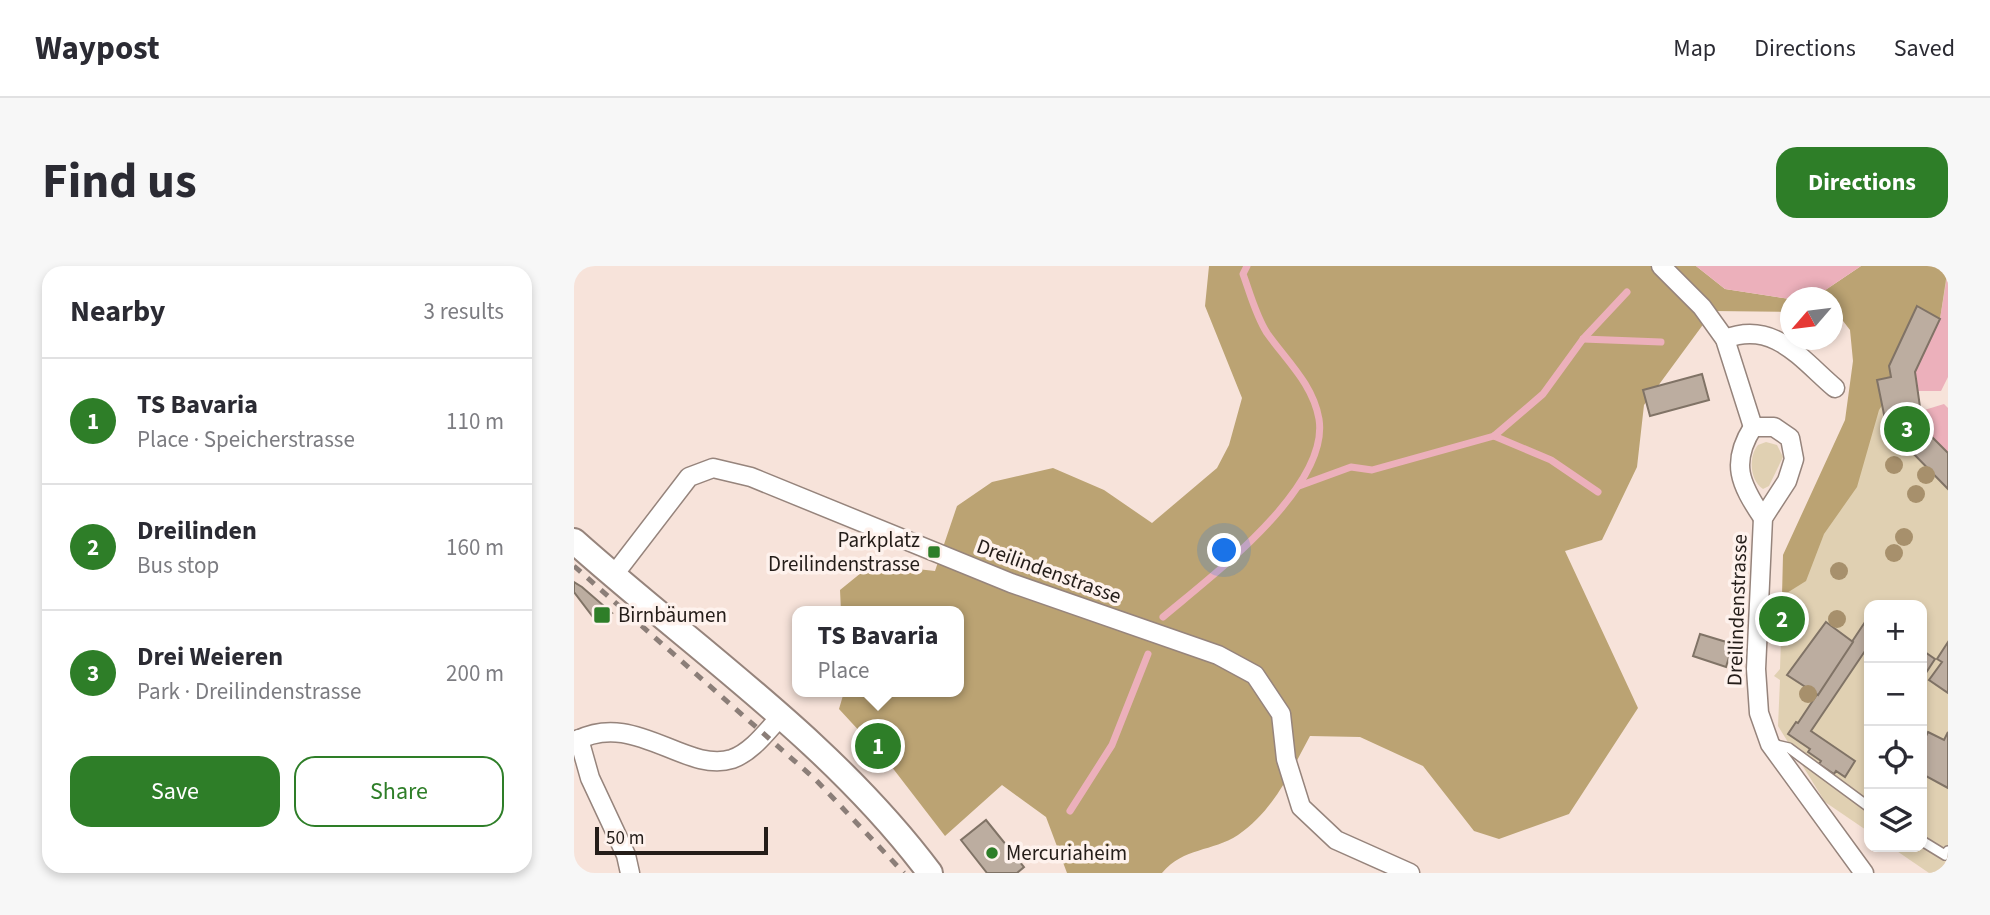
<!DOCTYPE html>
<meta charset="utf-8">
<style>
:root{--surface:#fff;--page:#f7f7f7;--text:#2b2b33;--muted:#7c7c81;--line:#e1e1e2;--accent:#2e7e28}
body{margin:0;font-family:"Source Sans 3",sans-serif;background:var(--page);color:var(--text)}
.controls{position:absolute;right:21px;bottom:21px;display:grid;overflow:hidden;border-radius:14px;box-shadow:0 4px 10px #0003}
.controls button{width:63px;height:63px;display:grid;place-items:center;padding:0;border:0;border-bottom:2px solid var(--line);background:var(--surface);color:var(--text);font:35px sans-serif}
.compass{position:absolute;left:1206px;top:21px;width:63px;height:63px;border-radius:50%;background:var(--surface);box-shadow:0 4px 10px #0003;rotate:242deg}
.scale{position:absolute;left:21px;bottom:18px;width:173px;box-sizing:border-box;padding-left:7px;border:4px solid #241d19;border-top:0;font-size:19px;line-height:24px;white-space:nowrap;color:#241d19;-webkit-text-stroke:5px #fef2ed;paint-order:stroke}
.you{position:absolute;left:651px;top:285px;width:24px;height:24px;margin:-18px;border:5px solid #fff;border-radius:50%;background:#1a73e8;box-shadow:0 0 0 10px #1a73e833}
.badge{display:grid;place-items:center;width:46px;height:46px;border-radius:50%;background:var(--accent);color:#fff;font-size:23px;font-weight:700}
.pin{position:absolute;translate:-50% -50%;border:4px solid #fff;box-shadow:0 2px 7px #0006}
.popup{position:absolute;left:218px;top:340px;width:172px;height:91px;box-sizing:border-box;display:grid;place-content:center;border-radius:14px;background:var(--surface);filter:drop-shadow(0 2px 5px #0005);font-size:23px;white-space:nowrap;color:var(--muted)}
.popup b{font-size:26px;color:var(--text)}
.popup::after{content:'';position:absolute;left:50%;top:100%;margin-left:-14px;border:14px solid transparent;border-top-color:var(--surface)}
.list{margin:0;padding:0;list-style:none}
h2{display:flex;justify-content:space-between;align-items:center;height:91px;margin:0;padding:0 28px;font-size:30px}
h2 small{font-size:23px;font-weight:400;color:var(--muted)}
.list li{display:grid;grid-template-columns:46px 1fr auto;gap:21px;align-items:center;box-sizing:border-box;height:126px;padding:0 28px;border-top:2px solid var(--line)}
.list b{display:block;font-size:26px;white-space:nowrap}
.list p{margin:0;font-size:23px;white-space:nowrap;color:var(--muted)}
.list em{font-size:23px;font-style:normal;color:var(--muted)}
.actions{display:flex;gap:14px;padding:21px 28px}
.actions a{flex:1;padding:16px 0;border:2px solid var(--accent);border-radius:21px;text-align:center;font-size:24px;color:var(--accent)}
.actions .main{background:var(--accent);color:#fff}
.icon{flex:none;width:38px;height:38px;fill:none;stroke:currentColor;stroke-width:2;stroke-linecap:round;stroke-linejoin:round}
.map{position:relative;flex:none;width:1374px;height:607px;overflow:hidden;border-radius:21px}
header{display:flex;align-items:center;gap:42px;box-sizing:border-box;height:98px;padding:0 35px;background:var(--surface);border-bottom:2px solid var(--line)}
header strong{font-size:33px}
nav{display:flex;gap:38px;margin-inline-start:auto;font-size:24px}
.intro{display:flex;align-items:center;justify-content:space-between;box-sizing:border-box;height:168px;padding:0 42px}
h1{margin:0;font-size:49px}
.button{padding:18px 32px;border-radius:21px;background:var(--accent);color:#fff;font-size:24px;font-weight:700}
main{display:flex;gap:42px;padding:0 42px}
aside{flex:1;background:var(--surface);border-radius:21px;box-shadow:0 4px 10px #0003}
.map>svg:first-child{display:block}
.green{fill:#e0d0b2}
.forest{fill:#bba373}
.water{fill:#ecb0bb}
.pier{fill:#f7e3da}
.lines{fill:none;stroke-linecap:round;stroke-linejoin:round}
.stream{stroke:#ecb0bb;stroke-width:7}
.building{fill:#bcada0;stroke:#807366;stroke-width:2}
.lane-casing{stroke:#96847c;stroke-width:12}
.street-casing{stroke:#96847c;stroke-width:21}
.secondary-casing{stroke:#96847c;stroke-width:28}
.lane{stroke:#fff;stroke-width:9}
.street{stroke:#fff;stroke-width:18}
.secondary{stroke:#fff;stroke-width:24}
.rail{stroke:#8b7e78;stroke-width:5;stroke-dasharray:9 9;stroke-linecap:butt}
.tree{fill:#a7906c}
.poi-dot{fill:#2e7e28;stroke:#fef2ed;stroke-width:2.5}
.labels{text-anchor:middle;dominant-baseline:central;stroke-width:7;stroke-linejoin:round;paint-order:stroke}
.poi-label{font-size:21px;fill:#241d19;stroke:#fef2ed;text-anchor:start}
.street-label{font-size:21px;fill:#241d19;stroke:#fef2ed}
</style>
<header>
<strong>Waypost</strong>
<nav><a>Map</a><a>Directions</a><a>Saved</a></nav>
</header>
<div class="intro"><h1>Find us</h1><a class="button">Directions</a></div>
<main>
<aside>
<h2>Nearby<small>3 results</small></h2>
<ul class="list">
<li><span class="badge">1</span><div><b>TS Bavaria</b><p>Place · Speicherstrasse</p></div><em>110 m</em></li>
<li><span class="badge">2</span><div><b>Dreilinden</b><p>Bus stop</p></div><em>160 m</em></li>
<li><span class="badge">3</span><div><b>Drei Weieren</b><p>Park · Dreilindenstrasse</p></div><em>200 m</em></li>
</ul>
<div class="actions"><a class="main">Save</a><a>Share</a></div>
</aside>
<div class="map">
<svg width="1374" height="607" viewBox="0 0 1374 607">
<rect width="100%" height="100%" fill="#f7e3da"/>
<g class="green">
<polygon points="1374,10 1374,607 1355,607 1317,581 1348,581 1348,339 1295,339 1295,566 1251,536 1204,460 1206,414 1200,410 1206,403 1209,317"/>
<path d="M 1192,176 L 1203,179 L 1209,191 L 1195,220 L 1189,223 C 1176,215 1174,191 1184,179 Z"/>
</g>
<g class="forest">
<path d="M 635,0 L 1122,0 L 1151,23 L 1216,33 L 1216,46 L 1139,45 L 1070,139 L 1063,201 L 1028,274 L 991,285 L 1064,442 L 995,548 L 925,573 L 900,565 L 849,500 L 786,471 L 736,470 C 716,507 700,544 664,569 C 638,586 610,581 588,607 L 493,607 L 472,551 L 428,519 L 371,570 L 314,496 L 327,484 L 303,457 L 289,469 L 265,443 L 270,426 L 384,426 L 384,345 L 267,345 L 266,324 L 298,298 L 361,305 L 383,240 L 418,216 L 479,202 L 530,224 L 578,257 L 643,202 L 655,179 L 668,132 L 631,40 Z"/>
<polygon points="1287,0 1374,0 1366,53 1305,144 1283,221 1250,268 1232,315 1208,330 1209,289 1271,154 1279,95 1276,64 1259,42 1258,32 1241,31"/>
</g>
<g class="water">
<polygon points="1122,0 1287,0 1241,31 1216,33 1151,23"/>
<polygon points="1374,5 1374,191 1349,162 1341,106 1366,53"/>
</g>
<polygon class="pier" points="1374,111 1374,142 1370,138 1347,145 1344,125 1367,125"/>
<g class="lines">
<g class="stream">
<polyline points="1009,73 1087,76"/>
<polyline points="920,170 977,194 1024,226"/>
<polyline points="725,220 777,201 798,204 920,170 969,128 1009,73 1053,26"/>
<path d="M 589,351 C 636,311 756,222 745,153 C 739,118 712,94 693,67 C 682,50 676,27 669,8 L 673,0"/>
<polyline points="496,545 538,479 574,388"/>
</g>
</g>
<g class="building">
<polygon points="1343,40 1366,53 1341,106 1349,162 1374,187 1374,223 1330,178 1327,166 1314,168 1303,114 1317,111 1315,100"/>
<polygon points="1128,108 1135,134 1076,150 1069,124"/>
<polygon points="0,316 8,321 38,347 22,355 0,326"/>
<polygon points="1295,350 1295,387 1291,385 1237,465 1281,495 1271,511 1262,505 1260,508 1245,498 1247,495 1234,486 1236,483 1214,468 1222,456 1224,457"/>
<polygon points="1252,356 1279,376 1244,429 1213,409"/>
<polygon points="1126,368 1159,378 1152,401 1119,390"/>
<polygon points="1374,376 1374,427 1355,414 1368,396 1363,393"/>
<polygon points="1348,384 1361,393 1348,413"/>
<polygon points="1354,466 1370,474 1374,466 1374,522 1348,508 1348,478"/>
<polygon points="304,467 317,481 304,493 292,479"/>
<polygon points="412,554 450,601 443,607 413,607 387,574"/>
</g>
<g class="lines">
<defs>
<g id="lane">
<polyline points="1198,478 1215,482 1295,541"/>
<polyline points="1348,575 1371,589 1374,585"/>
</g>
<g id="street">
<polyline points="1087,0 1128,41 1151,73 1179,161"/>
<path d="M 1151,73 C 1200,54 1227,93 1261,122"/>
<polyline points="1179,161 1200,161 1216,172 1220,193 1213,215 1189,252 1182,403 1185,447 1196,478 1290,607"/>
<path d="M 1179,161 C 1156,197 1166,218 1189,252"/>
<polyline points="39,310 115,211 139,202 177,211 437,317 644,389 681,409 707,448 712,493 727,541 762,574 836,607"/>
<polyline points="5,473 16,512 52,589 56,607"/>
<path d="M 0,476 C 59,442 111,508 158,493 C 178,486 193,465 207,450"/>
</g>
<path id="secondary" d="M 0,275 C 121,383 258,476 356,607"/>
</defs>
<use href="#lane" class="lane-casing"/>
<use href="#street" class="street-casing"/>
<use href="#secondary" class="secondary-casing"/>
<use href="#lane" class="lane"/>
<use href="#street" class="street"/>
<use href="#secondary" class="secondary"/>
<polyline class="rail" points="0,300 242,514 330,607"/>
</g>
<g class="tree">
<circle cx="1320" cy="199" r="9"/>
<circle cx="1352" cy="209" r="9"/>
<circle cx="1342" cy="228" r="9"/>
<circle cx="1330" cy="271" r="9"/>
<circle cx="1320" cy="287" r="9"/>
<circle cx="1265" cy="305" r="9"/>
<circle cx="1263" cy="353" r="9"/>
<circle cx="1234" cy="428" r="9"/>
</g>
<g class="poi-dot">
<rect x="353" y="279" width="14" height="14" rx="3.5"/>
<rect x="19" y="340" width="18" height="18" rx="3.5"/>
<circle cx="418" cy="587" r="7"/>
</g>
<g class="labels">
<g class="poi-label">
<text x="346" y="274" text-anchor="end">Parkplatz<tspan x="346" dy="24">Dreilindenstrasse</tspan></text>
<text x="44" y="349">Birnbäumen</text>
<text x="432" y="587">Mercuriaheim</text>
</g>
<g class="street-label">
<text transform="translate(475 305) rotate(20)">Dreilindenstrasse</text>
<text transform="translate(1163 344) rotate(-88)">Dreilindenstrasse</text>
</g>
</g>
</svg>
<div class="controls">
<button>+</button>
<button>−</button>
<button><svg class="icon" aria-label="locate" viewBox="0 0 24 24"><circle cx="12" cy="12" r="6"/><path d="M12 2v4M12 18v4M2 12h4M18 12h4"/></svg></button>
<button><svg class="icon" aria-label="layers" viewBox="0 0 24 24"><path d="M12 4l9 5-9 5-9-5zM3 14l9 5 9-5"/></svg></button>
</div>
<svg class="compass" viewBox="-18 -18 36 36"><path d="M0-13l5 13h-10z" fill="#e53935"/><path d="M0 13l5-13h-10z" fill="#7c7c81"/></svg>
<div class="scale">50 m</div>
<div class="you"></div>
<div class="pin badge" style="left:304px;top:480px">1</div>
<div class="popup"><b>TS Bavaria</b>Place</div>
<div class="pin badge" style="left:1208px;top:353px">2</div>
<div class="pin badge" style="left:1333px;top:163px">3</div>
</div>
</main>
